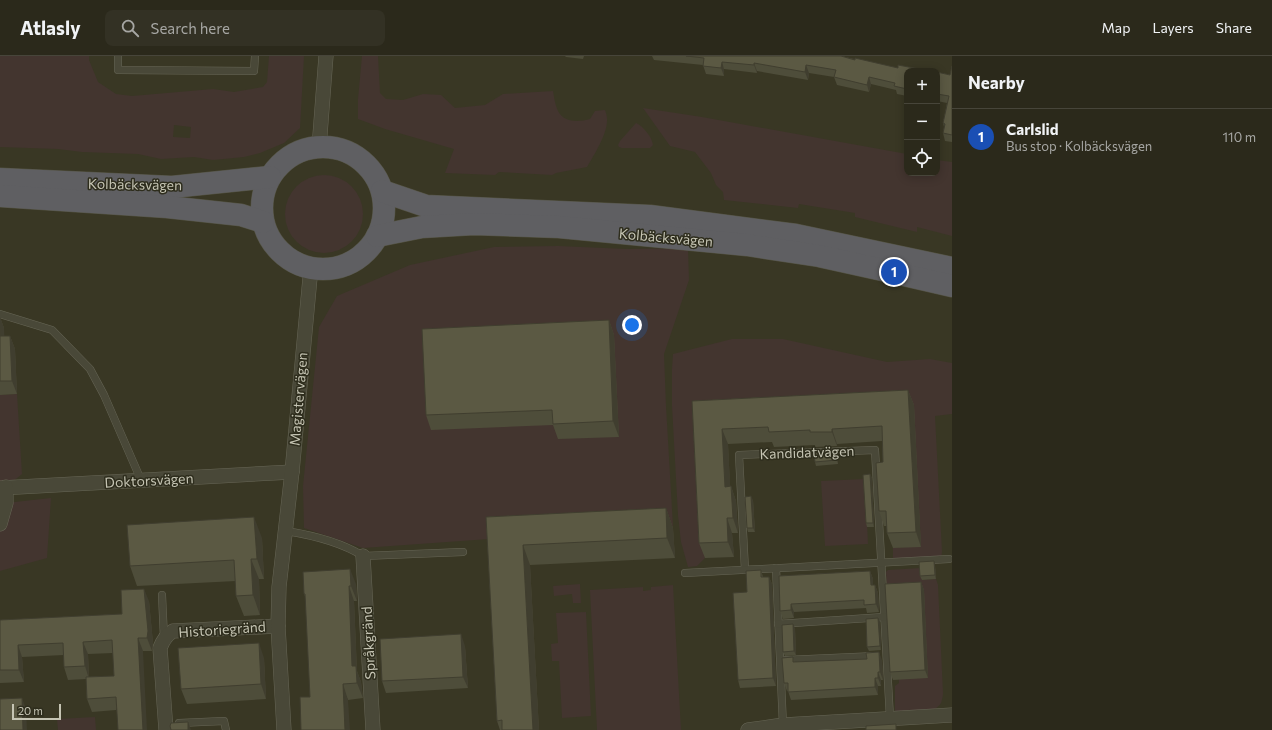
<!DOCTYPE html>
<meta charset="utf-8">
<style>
:root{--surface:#2b291b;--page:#333124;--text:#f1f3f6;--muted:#a6a6a3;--line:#47453a;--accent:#bca0f2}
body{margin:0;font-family:Commissioner,sans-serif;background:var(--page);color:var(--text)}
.controls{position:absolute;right:12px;top:12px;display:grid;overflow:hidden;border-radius:8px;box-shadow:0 2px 10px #0003}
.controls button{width:36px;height:36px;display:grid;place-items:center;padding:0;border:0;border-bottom:1px solid var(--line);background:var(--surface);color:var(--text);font:20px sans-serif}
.scale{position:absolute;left:12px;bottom:10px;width:49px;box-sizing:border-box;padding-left:4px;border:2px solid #c5c4b3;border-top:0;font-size:11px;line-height:14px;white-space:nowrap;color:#c5c4b3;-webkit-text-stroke:3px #2e2d1d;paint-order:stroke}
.you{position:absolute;left:632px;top:269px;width:14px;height:14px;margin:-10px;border:3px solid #fff;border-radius:50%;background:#1a73e8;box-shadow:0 0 0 6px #1a73e833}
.badge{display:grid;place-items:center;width:26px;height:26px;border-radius:50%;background:var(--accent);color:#fff;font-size:13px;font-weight:700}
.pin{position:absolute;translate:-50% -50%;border:2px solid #fff;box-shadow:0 1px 4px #0006}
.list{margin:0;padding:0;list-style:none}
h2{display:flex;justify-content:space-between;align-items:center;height:52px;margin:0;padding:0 16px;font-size:17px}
h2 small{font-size:13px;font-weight:400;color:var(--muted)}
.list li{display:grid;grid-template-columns:26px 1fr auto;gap:12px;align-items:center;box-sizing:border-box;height:56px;padding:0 16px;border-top:1px solid var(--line)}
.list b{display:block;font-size:15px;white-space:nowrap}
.list p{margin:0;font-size:13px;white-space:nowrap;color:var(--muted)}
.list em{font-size:13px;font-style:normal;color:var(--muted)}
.icon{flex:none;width:22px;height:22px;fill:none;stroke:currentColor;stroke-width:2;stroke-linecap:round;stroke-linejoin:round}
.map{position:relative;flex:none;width:952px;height:674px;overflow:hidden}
header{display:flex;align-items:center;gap:24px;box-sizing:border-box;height:56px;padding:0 20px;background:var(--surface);border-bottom:1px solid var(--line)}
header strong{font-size:19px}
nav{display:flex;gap:22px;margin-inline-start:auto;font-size:14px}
.search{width:280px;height:36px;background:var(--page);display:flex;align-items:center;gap:10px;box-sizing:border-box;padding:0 14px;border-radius:8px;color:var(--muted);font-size:15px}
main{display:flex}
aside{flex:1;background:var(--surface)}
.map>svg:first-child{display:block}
.green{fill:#43352f;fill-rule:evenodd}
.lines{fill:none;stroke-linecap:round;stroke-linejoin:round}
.service-casing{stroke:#676656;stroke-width:8}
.minor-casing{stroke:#676656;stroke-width:15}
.trunk-casing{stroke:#545343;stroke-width:23}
.service{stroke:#494838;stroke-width:7}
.minor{stroke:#494838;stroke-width:14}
.trunk{stroke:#5f5f62;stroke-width:22}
.wall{fill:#4e4d3a;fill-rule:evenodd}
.shaded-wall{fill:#403e2f}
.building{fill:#5b5943;stroke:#403e2f}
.labels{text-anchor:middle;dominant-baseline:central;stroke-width:3;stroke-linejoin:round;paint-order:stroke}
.street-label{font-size:14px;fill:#c5c4b3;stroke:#2e2d1d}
</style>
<header>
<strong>Atlasly</strong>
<div class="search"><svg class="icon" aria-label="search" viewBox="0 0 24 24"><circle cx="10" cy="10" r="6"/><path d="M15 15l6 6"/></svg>Search here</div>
<nav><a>Map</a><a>Layers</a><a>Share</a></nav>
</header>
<main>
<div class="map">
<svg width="952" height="674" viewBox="0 0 952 674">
<rect width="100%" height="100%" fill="#393724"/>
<g class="green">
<path d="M 0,0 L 89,0 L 89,4 L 98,26 L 116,38 L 132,40 L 213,33 L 234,36 L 263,31 L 267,26 L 269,0 L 304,0 L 300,72 L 284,87 L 260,97 L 244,101 L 213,104 L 194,101 L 161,103 L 138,98 L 82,96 L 58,93 L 0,91 ZM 174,69 L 191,71 L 190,82 L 173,81 Z"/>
<path d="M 362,0 L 378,0 L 380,37 L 386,43 L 403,44 L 423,38 L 441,39 L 455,52 L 485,49 L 503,38 L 553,35 C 554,41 555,49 558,55 C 564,67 579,66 590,63 L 595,55 L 605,54 C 606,57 607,60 607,63 C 608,77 594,99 587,111 L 556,117 L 552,119 L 499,116 L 495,119 L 445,117 L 454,93 L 385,73 L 358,63 L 358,43 Z"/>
<polygon points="643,52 702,61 907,98 907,117 937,117 937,104 952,106 952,180 917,171 917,176 855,161 855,157 799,148 798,152 724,144 723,136 716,129 711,117 695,96 670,90"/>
<path d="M 636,67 C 643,70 652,81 653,89 L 650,92 L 622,92 L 619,91 L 618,89 L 620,85 Z"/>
<circle cx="324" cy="158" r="39"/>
<polygon points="558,190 627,193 688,192 689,224 664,298 666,350 673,470 363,492 304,472 303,430 319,271 337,240 410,209 494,191"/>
<polygon points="732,283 783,283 887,306 930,303 952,307 952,358 935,360 942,495 941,504 893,506 893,492 921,490 913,349 697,360 705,502 697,510 688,511 681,486 678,459 672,350 672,313 673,298"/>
<polygon points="17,338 22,418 6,431 6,447 51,442 47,502 0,515 0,339"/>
<polygon points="865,423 868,488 825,490 821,425"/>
<path d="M 921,512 L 922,524 L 936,523 L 938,529 L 943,637 C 943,640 942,644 941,647 C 934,659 908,657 895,658 L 895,630 L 899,627 L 895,536 L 887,533 L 886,516 L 888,514 Z"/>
<polygon points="580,528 581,547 573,547 572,538 554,540 553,530"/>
<polygon points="673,529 681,674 597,674 590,534 643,531 643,535 651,534 651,531"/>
<polygon points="586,556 591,660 562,662 559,605 552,605 551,588 558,587 556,557"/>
<polygon points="95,661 96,674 58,674 57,663"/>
</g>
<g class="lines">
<defs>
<g id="service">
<polyline points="118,0 118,14 254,15 255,0"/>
<polyline points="0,258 52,274 90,313 104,339 141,424"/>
<path d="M 286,475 C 311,479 341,486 363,500 L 463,496"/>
<polyline points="776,512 783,670"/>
<polyline points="745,514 739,399 875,394 890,662"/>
<polyline points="685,517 949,503"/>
<polyline points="162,539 164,582"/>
<polyline points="778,568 884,561"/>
<polyline points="786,604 876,600"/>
<polyline points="179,667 224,665 226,674"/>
</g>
<g id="minor">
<polyline points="319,92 326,0"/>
<polyline points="0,432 292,416"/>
<polyline points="0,468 6,447 6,431"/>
<polyline points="363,500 373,674"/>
<path d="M 166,674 L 160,592 C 163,584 166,579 173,575 L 278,570"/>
<polyline points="284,674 278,570 279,531 292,416 311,211"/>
<polyline points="748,674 783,669 952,659"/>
</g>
<g id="trunk">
<circle cx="323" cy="152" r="61"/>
<polyline points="0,123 172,131 270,121"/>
<polyline points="382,135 426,150 650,160 796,179 952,212"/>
<polyline points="0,140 167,151 241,159 263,166"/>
<polyline points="377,180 422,171 474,168 559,171 747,189 819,200 878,213 952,230"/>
</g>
</defs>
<use href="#service" class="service-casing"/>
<use href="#minor" class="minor-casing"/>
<use href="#trunk" class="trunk-casing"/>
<use href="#service" class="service"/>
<use href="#minor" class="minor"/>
<use href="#trunk" class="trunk"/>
</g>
<g class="wall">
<polygon points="565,0 584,0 583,3 566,1"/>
<polygon points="652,0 841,0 907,15 907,40 897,38 896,34 871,28 869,36 837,29 834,21 809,17 808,24 757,15 757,17 724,13 724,20 706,18 703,9 654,4"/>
<polygon points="952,10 952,86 945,85 943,77 944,71 943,67 947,47 937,45 937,16 950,19"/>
<polygon points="0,261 4,272 4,280 10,280 15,293 17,338 0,339"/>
<polygon points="609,264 614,279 619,381 558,383 553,369 431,374 426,359"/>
<polygon points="908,334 914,349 921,491 893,492 887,477 887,470 884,470 879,455 883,406 882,385 837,388 837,390 815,391 815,389 774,391 772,386 728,388 730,430 731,430 736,445 738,477 732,477 734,501 705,502 699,487 692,345"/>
<polygon points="838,400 838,408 816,410 815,406"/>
<polygon points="870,418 872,422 874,471 867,471 866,467"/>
<polygon points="753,444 755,476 748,476 747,472"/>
<polygon points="666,452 673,472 675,502 530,509 539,674 500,674 497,665 486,461"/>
<polygon points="262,482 264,523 259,523 260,559 244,560 236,540 236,525 137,530 130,510"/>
<polygon points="934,505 935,509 936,523 922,524 920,520"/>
<polygon points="761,514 763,521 769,521 772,528 776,630 740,632 738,624"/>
<polygon points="870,515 873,523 873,529 875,529 878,537 879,556 867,557 866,552 794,556 794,562 783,563 780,555 779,520"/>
<polygon points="921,526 924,534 928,622 893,624 890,616"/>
<polygon points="356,528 357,545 354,545 357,615 361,626 363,642 348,644 304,538"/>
<path d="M 149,545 L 153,587 L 152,595 L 143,595 L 116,654 L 92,656 L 87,643 L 86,623 L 68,624 L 64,611 L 64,599 L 22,601 L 24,626 L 0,627 L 0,564 L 122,558 ZM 113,597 L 114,620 L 89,621 L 88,598 Z"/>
<polygon points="878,562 880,566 881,594 869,595 867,591"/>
<polygon points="795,572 796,599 785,600 783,596"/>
<polygon points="465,590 468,632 386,637 382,625"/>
<polygon points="793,601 795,606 882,604 883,624 881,624 881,630 878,630 878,639 791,644 788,635 787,635 784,627"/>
<polygon points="264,602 266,643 187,648 181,633"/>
</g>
<g class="shaded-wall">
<polygon points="722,6 724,13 724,20 721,12"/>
<polygon points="754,7 757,15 757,17 754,9"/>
<polygon points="806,9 809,17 808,24 805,16"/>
<polygon points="869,21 871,28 869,36 867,29"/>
<polygon points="0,261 4,272 5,293 0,280"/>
<polygon points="609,264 614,279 619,381 613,365"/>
<polygon points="10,280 15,293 17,338 12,325"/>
<polygon points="908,334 914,349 921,491 916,476"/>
<polygon points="722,373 728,388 731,446 725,431"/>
<polygon points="832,373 837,388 837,390 832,376"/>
<polygon points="836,396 838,400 838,408 837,404"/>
<polygon points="870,418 872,422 874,471 873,467"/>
<polygon points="731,430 736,445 738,477 733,462"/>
<polygon points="751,440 753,444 755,476 753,472"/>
<polygon points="666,452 673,472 675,502 667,482"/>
<polygon points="254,461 262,482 264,523 257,503"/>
<polygon points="727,462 732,477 734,501 728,486"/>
<polygon points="523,489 530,509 539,674 533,674"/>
<polygon points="251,503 259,523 260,559 253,539"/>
<polygon points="934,505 935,509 936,523 935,519"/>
<polygon points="350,513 356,528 357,545 351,530"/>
<polygon points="870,515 873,523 873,537 871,529"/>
<polygon points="769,521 772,528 776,630 773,622"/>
<polygon points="921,526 924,534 928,622 925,614"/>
<polygon points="875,529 878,537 879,556 876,548"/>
<polygon points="349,530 354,545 357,615 361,626 363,642 357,627 352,610"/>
<polygon points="144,533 149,545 153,587 152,595 147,582"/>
<polygon points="791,548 794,556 794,562 791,554"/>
<polygon points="878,562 880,566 881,594 880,590"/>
<polygon points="793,568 795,572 796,599 794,595"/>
<polygon points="461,578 465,590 468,632 463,621"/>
<polygon points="138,582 143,595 147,674 143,674"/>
<polygon points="83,586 88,598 89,623 85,610"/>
<polygon points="259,587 264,602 266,643 261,628"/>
<polygon points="18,589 22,601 24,626 19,614"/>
<polygon points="879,596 882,604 883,624 880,616"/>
<polygon points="878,616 881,624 881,630 878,622"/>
<polygon points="875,622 878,630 878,639 875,631"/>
<polygon points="343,628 348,644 350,674 345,674"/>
<polygon points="22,642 26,653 27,674 23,674"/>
<polygon points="188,666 191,674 188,674"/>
</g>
<g class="building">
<polygon points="686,0 841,0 855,4 855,2 898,12 898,9 930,15 907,15 907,33 894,30 895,27 869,21 867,29 834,21 836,14 806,9 805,16 754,7 754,9 722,6 721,12 703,10 704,2"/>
<polygon points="952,10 952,79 943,77 945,68 943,67 949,40 937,38 937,16 950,19"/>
<polygon points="609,264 613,365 553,368 552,354 426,359 422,273"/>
<polygon points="0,274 0,280 10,280 12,325 0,325"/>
<polygon points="908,334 916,476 887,477 886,455 879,455 876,407 883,406 882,370 832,373 832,376 810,376 810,374 769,376 768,371 722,373 725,431 731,430 733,462 727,462 728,486 699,487 692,345"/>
<polygon points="836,396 837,404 815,406 814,397"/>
<polygon points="870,418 873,467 866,467 863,419"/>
<polygon points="751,440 753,472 747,472 745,441"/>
<polygon points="666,452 667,482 523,489 533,674 502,674 502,664 497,665 486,461"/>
<polygon points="254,461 257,503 251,503 253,539 236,540 234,504 130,510 127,469"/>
<polygon points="934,505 935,519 920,520 919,506"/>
<polygon points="350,513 351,530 349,530 352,610 356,610 357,627 343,628 345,674 301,674 300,641 310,641 305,538 304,538 303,516"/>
<polygon points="761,514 761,521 769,521 773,622 738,624 733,537 747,536 746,515"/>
<polygon points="870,515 871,529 875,529 876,548 864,549 864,544 791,548 791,554 780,555 779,520"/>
<polygon points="921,526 925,614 890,616 885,528"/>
<polygon points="144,533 148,575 147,582 138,582 143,674 118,674 116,641 87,643 86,621 114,620 112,584 83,586 85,610 64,611 63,587 18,589 19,614 0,614 0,564 122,558 121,534"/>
<polygon points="878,562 880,590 867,591 866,563"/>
<polygon points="793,568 794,595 783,596 782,569"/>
<polygon points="461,578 463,621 382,625 380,583"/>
<polygon points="259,587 261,628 181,633 178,592"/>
<polygon points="879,596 880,616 878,616 878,622 875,622 875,631 788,636 788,627 784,627 782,602 793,601 793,606 867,603 866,597"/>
<polygon points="22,642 23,674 0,674 0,643"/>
<polygon points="188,666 188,674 171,674 170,670 171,667"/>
<polygon points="896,668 896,674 866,674 866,670"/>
</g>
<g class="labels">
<g class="street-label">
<text transform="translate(135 128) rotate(1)">Kolbäcksvägen</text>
<text transform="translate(666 181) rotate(5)">Kolbäcksvägen</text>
<text transform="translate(298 343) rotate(-85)">Magistervägen</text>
<text transform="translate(807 396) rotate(-2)">Kandidatvägen</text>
<text transform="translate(149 424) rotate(-3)">Doktorsvägen</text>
<text transform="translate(222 573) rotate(-4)">Historiegränd</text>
<text transform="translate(368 587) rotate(-93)">Språkgränd</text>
</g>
</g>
</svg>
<div class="controls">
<button>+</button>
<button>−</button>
<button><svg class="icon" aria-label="locate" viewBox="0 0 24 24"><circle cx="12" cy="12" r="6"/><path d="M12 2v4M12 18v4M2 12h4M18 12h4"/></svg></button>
</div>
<div class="scale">20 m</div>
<div class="you"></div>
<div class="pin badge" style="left:894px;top:216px;background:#1a4fb4">1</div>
</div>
<aside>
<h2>Nearby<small></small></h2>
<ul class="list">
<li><span class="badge" style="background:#1a4fb4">1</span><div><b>Carlslid</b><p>Bus stop · Kolbäcksvägen</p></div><em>110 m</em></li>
</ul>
</aside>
</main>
